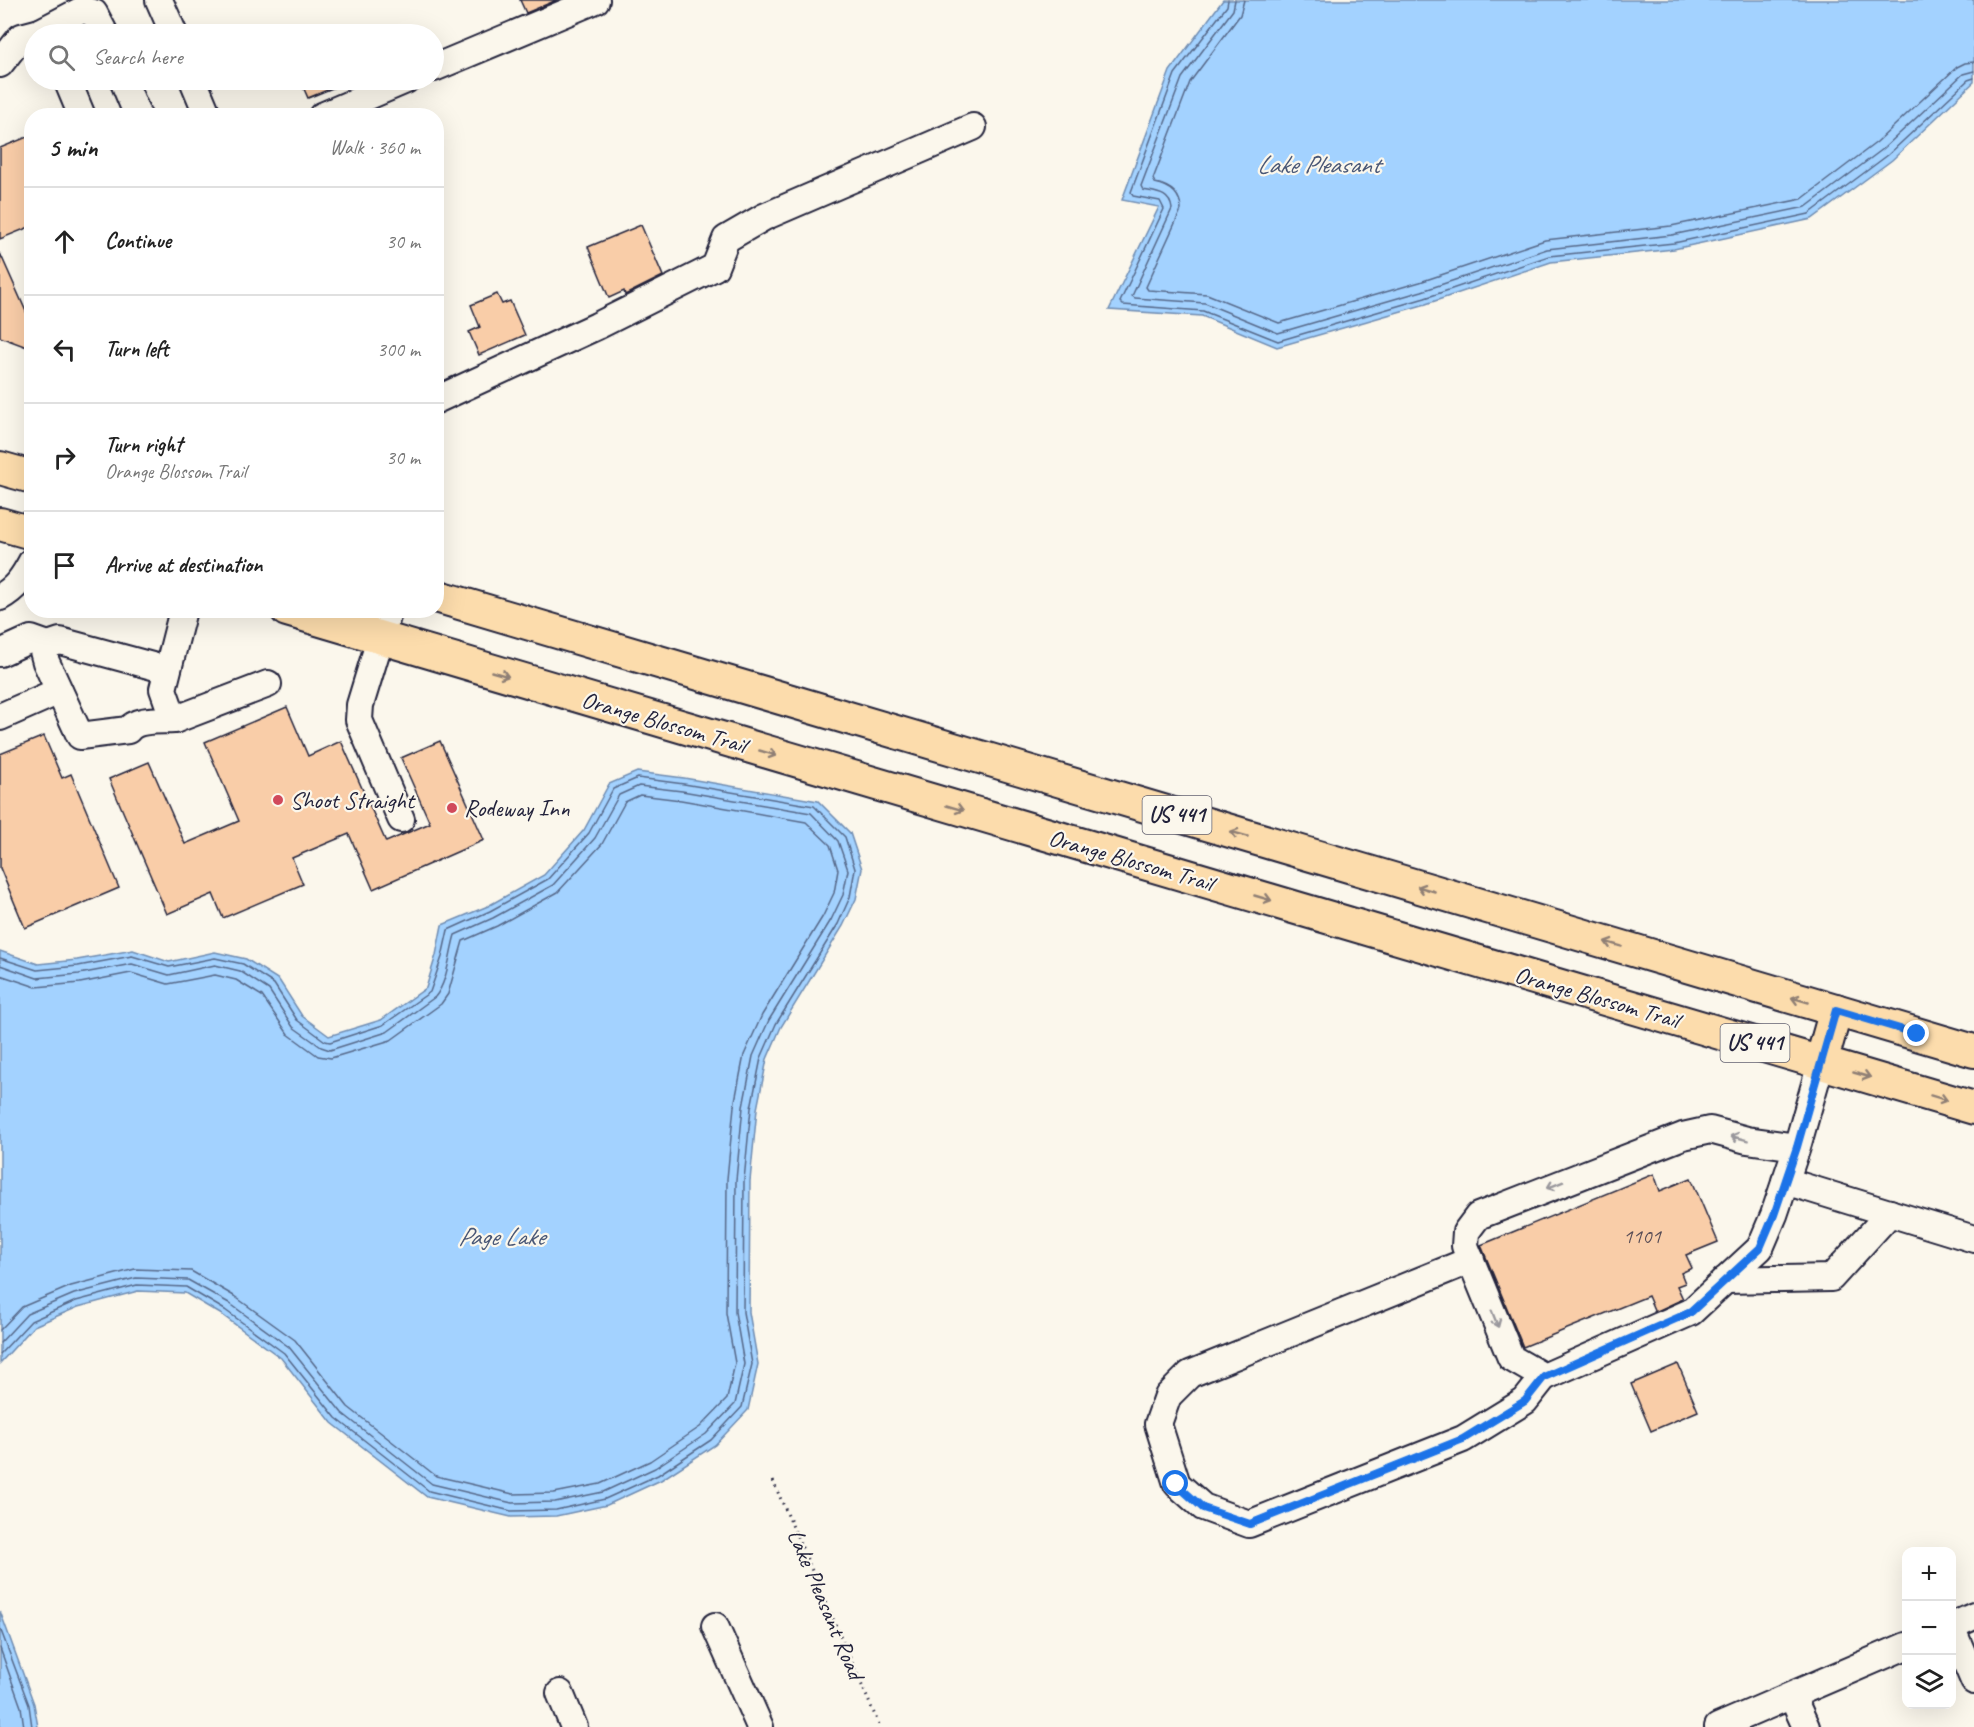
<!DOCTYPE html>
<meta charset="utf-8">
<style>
:root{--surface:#fff;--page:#f2f2f2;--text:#222;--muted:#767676;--line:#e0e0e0}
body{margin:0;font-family:Caveat,sans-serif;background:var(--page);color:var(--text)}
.controls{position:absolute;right:18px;bottom:18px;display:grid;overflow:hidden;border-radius:12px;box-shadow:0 6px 24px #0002}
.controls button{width:54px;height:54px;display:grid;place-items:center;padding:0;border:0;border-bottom:2px solid var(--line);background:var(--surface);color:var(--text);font:30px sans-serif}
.stop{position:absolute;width:18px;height:18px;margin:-14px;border:4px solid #1a73e8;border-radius:50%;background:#fff}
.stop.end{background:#1a73e8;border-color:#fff;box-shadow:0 2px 6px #0008}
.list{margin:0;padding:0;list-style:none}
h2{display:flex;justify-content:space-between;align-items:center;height:78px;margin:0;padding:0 24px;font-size:26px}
h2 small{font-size:20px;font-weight:400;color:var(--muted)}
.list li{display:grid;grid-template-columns:39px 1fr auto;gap:18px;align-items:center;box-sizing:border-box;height:108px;padding:0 24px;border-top:2px solid var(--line)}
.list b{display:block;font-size:22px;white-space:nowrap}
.list p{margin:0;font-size:20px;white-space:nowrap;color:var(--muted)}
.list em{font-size:20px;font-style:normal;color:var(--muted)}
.icon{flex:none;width:33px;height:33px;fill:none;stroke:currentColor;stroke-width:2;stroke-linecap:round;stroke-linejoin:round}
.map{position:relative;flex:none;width:1974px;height:1727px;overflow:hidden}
.search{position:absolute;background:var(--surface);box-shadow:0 6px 24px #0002;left:24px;top:24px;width:420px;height:66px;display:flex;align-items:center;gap:15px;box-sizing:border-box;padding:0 21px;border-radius:33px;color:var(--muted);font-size:22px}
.panel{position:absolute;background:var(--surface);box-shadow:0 6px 24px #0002;left:24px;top:108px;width:420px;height:510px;border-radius:24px}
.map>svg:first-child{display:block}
.water{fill:#a3d2ff;stroke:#6f8cb1;stroke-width:1.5}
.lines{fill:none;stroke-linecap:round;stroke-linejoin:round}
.shore{stroke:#566889;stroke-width:1.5}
.building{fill:#f9cda8;stroke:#22223b;stroke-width:1.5}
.minor-casing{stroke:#22223b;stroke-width:30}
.major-casing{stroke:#22223b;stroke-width:36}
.path{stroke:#22223b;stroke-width:3;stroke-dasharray:1.5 4.5;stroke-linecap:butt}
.minor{stroke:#fbf7ec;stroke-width:26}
.major{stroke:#fcdcac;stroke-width:32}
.oneway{stroke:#8f7f74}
.oneway2{stroke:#99979c}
.route{stroke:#1a73e8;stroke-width:8}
.poi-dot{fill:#d1495b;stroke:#fbf7ec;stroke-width:2}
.labels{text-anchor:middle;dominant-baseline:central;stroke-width:4.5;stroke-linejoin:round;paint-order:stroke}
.number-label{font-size:21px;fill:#584d56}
.shield{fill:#fbf7ec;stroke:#636270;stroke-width:1.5}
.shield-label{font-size:22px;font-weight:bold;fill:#22223b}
.street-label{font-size:24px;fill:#22223b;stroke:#fbf7ec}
.poi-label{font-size:24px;fill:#22223b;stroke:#fbf7ec;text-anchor:start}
.water-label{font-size:26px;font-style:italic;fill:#495776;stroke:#fbf7ec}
</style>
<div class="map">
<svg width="1974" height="1727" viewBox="0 0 1974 1727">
<rect width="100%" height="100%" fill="#fbf7ec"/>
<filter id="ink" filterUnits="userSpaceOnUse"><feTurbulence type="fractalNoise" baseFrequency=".0167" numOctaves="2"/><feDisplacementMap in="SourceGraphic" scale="12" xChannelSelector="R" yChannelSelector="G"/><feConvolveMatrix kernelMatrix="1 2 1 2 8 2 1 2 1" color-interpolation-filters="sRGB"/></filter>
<g filter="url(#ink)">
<g class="water">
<polygon points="1223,0 1974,0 1974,82 1892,160 1812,219 1674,249 1551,262 1426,304 1277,347 1202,316 1109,310 1159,207 1122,200 1170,71"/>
<polygon points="637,772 684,778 818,801 850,833 862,869 856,899 843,926 781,1027 767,1059 757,1109 750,1181 749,1312 758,1364 748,1410 715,1445 661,1480 607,1505 556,1516 511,1517 427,1497 332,1423 281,1358 222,1315 185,1293 138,1291 78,1307 34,1326 0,1363 0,951 38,964 77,960 133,950 169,962 215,952 246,959 279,980 302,1016 329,1036 381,1020 426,988 436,955 442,925 488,906 544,875 584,830 609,784"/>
<polygon points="0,1611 34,1704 38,1727 0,1727"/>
</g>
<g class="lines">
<g class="shore">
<polyline points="1228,0 1227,6 1175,74 1131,192 1133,196 1160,201 1164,209 1120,302 1123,305 1203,311 1278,341 1425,298 1549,256 1674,243 1809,214 1888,155 1968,80 1974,78"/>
<path d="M 1235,0 L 1233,10 L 1182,78 L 1141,186 L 1143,190 C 1157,193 1170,193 1172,209 L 1132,296 L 1135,298 L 1205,303 L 1278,333 L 1422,291 L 1547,249 L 1672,235 L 1806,207 L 1883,149 L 1963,74 L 1974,71"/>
<path d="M 1244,0 L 1240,15 L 1190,82 L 1153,179 L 1155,183 C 1170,186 1181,193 1181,210 L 1146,287 L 1148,290 L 1207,294 L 1279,323 L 1420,282 L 1545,240 L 1671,226 L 1802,199 L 1877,142 L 1957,67 L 1965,63 L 1974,62"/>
<polyline points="0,958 37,970 78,966 132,956 169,967 215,958 243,964 274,984 297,1020 325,1041 330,1042 383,1025 430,992 442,957 448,930 490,911 548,879 589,833 613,789 638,778 684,784 814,806 845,837 855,869 850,897 838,924 776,1024 761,1058 751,1108 744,1180 743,1312 752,1364 742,1407 711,1440 658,1475 605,1499 556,1510 511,1511 429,1491 336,1418 284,1353 225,1310 186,1287 137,1285 76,1301 31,1321 0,1354"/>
<path d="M 0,965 L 37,978 L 79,974 L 132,964 L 169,975 L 215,965 L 240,971 L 269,990 L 293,1027 L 321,1047 L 330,1050 L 387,1032 L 435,997 C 448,981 449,955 455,935 L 493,918 L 553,885 L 595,838 L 619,795 L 639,786 L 682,791 L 811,813 L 838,841 L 848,870 L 843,895 L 831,920 L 769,1020 L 753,1056 L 743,1107 L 736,1180 L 735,1312 L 744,1364 L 735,1404 L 706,1434 L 655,1468 L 603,1492 L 555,1502 L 512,1503 L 432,1484 L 342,1413 L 289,1347 L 229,1303 L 188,1280 L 136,1278 L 74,1294 L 27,1314 L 0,1343"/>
<polyline points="0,975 36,987 80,983 131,973 168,984 215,975 236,980 262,996 288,1034 318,1056 331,1058 391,1040 441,1004 448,994 463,941 497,926 558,892 602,844 625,802 640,795 681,800 806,822 830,845 838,870 834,893 823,916 762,1015 744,1055 734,1106 727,1179 726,1313 735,1363 727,1399 700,1427 650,1461 600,1484 554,1493 513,1494 436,1476 348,1407 295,1340 234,1296 191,1271 135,1269 71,1286 22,1307 0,1330"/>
<polyline points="0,1628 29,1705 32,1727"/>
<polyline points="0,1648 21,1707 24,1727"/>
</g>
</g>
<g class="building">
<polygon points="520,0 557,0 526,13"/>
<polygon points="300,80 352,80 308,98"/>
<polygon points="32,135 32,226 0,239 0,148"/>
<polygon points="641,225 663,276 625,295 624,291 609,298 588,247"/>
<polygon points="0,253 32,325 32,349 0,337"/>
<polygon points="497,294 502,304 510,301 525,335 479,355 469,332 480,327 471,305"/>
<polygon points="287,707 308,756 341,741 386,842 430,823 401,758 440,741 484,840 373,889 349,834 292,858 303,884 223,918 213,894 167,914 109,779 149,762 185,844 239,821 205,742"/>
<polygon points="44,736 62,778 71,774 119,888 25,928 0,868 0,754"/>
<polygon points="1654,1174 1660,1191 1691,1178 1718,1242 1686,1255 1692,1268 1681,1273 1685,1283 1677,1286 1683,1299 1655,1312 1648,1296 1523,1347 1481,1245"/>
<polygon points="1678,1364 1698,1411 1651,1431 1631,1384"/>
</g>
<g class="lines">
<defs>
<g id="minor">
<polyline points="159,0 174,34"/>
<polyline points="40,32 82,10 94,13 105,34"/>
<polyline points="0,64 21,37 40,32 43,34"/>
<polyline points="434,68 596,0"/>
<polyline points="67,80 82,116"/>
<polyline points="123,80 138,116"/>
<polyline points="193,80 208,116"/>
<polyline points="322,116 406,80"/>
<polyline points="436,400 597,326 715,267 726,239 764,217 973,127"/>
<path d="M 0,597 C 16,589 24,576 32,561"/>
<polyline points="183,610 163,689 174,720 268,684"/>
<polyline points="389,610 360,705 359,720 401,819"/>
<polyline points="0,653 31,639 48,645"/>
<path d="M 167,670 L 60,641 L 48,645 L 43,651 L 46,662 L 80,736 L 128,730 C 137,718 160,721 174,720"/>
<polyline points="0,717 59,691"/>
<polyline points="1797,1147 1747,1140 1710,1130 1683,1136 1478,1216 1466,1232 1465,1246 1511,1358 1544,1377 1691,1312 1760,1248 1774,1215 1797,1147 1821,1063"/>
<polyline points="1785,1181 1974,1239"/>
<polyline points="1471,1260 1190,1374 1168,1396 1158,1424 1177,1484 1203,1507 1249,1524 1463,1439 1525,1401 1544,1377"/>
<polyline points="1725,1280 1831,1278 1890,1213"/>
<polyline points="715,1626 760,1727"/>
<polyline points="1952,1626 1974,1616"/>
<polyline points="1952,1629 1974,1681"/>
<polyline points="560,1693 574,1727"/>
<polyline points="1792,1696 1806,1727"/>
<polyline points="1718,1727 1906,1646"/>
</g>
<g id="major">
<polyline points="0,468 32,477"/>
<polyline points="0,524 32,533"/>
<polyline points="436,596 1974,1051"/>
<polyline points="287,610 1974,1108"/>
<polyline points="1821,1063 1836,1010"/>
</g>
</defs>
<use href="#minor" class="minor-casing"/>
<use href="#major" class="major-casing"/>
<polyline class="path" points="773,1481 880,1727"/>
<use href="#minor" class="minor"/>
<use href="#major" class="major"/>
</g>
<defs><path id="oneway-shaft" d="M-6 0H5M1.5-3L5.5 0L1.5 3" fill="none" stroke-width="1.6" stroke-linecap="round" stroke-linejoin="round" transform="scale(1.5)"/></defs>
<g class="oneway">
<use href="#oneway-shaft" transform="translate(500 674) rotate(16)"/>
<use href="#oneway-shaft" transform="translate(768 753) rotate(16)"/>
<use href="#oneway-shaft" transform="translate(955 808) rotate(16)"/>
<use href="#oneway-shaft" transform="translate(1239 834) rotate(-164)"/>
<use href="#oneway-shaft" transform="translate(1426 889) rotate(-164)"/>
<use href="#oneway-shaft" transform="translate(1263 898) rotate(16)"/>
<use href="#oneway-shaft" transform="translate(1613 944) rotate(-164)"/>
<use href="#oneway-shaft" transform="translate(1800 1000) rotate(-164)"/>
<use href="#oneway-shaft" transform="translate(1862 1075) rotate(16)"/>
<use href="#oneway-shaft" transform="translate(1939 1098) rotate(17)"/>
</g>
<g class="oneway2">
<use href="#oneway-shaft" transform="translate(1739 1138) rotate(-165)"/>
<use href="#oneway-shaft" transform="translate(1555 1185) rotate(158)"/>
<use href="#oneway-shaft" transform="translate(1495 1319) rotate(68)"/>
</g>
</g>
<g class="lines" filter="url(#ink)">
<polyline class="route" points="1176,1484 1203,1508 1250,1524 1463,1439 1525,1401 1544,1377 1691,1312 1760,1248 1774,1215 1797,1147 1836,1010 1917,1034"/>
</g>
<g class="poi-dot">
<circle cx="278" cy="800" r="6"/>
<circle cx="452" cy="808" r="6"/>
</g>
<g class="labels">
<g class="number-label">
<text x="1642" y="1236">1101</text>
</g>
<g class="shield">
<rect x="1142.5" y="796" width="69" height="38" rx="4.5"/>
<rect x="1720.5" y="1024" width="69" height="38" rx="4.5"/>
</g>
<g class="shield-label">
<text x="1177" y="815">US 441</text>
<text x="1755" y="1043">US 441</text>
</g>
<g class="street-label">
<text transform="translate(664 722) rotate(16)">Orange Blossom Trail</text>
<text transform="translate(1131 860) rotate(16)">Orange Blossom Trail</text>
<text transform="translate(1597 997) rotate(16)">Orange Blossom Trail</text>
<text transform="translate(826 1604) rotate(67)">Lake Pleasant Road</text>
</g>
<g class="poi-label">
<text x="290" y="800">Shoot Straight</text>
<text x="464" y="808">Rodeway Inn</text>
</g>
<g class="water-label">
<text x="1318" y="164">Lake Pleasant</text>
<text x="501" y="1236">Page Lake</text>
</g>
</g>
</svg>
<div class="controls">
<button>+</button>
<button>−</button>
<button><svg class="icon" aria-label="layers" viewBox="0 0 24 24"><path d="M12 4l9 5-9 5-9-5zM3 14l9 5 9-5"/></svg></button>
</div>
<div class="stop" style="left:1176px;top:1484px"></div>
<div class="stop end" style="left:1917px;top:1034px"></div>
<div class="search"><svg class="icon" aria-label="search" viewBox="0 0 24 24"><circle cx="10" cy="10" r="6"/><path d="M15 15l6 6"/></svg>Search here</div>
<section class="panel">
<h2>5 min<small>Walk · 360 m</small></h2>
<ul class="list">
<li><svg class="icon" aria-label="ahead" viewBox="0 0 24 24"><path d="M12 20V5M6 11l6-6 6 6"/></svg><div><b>Continue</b></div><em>30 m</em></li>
<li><svg class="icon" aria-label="left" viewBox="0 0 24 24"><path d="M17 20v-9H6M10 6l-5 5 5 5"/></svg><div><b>Turn left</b></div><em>300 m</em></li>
<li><svg class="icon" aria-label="right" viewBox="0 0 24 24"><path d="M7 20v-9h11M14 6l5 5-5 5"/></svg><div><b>Turn right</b><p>Orange Blossom Trail</p></div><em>30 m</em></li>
<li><svg class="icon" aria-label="arrive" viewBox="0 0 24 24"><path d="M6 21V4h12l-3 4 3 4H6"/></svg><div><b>Arrive at destination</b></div></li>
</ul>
</section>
</div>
